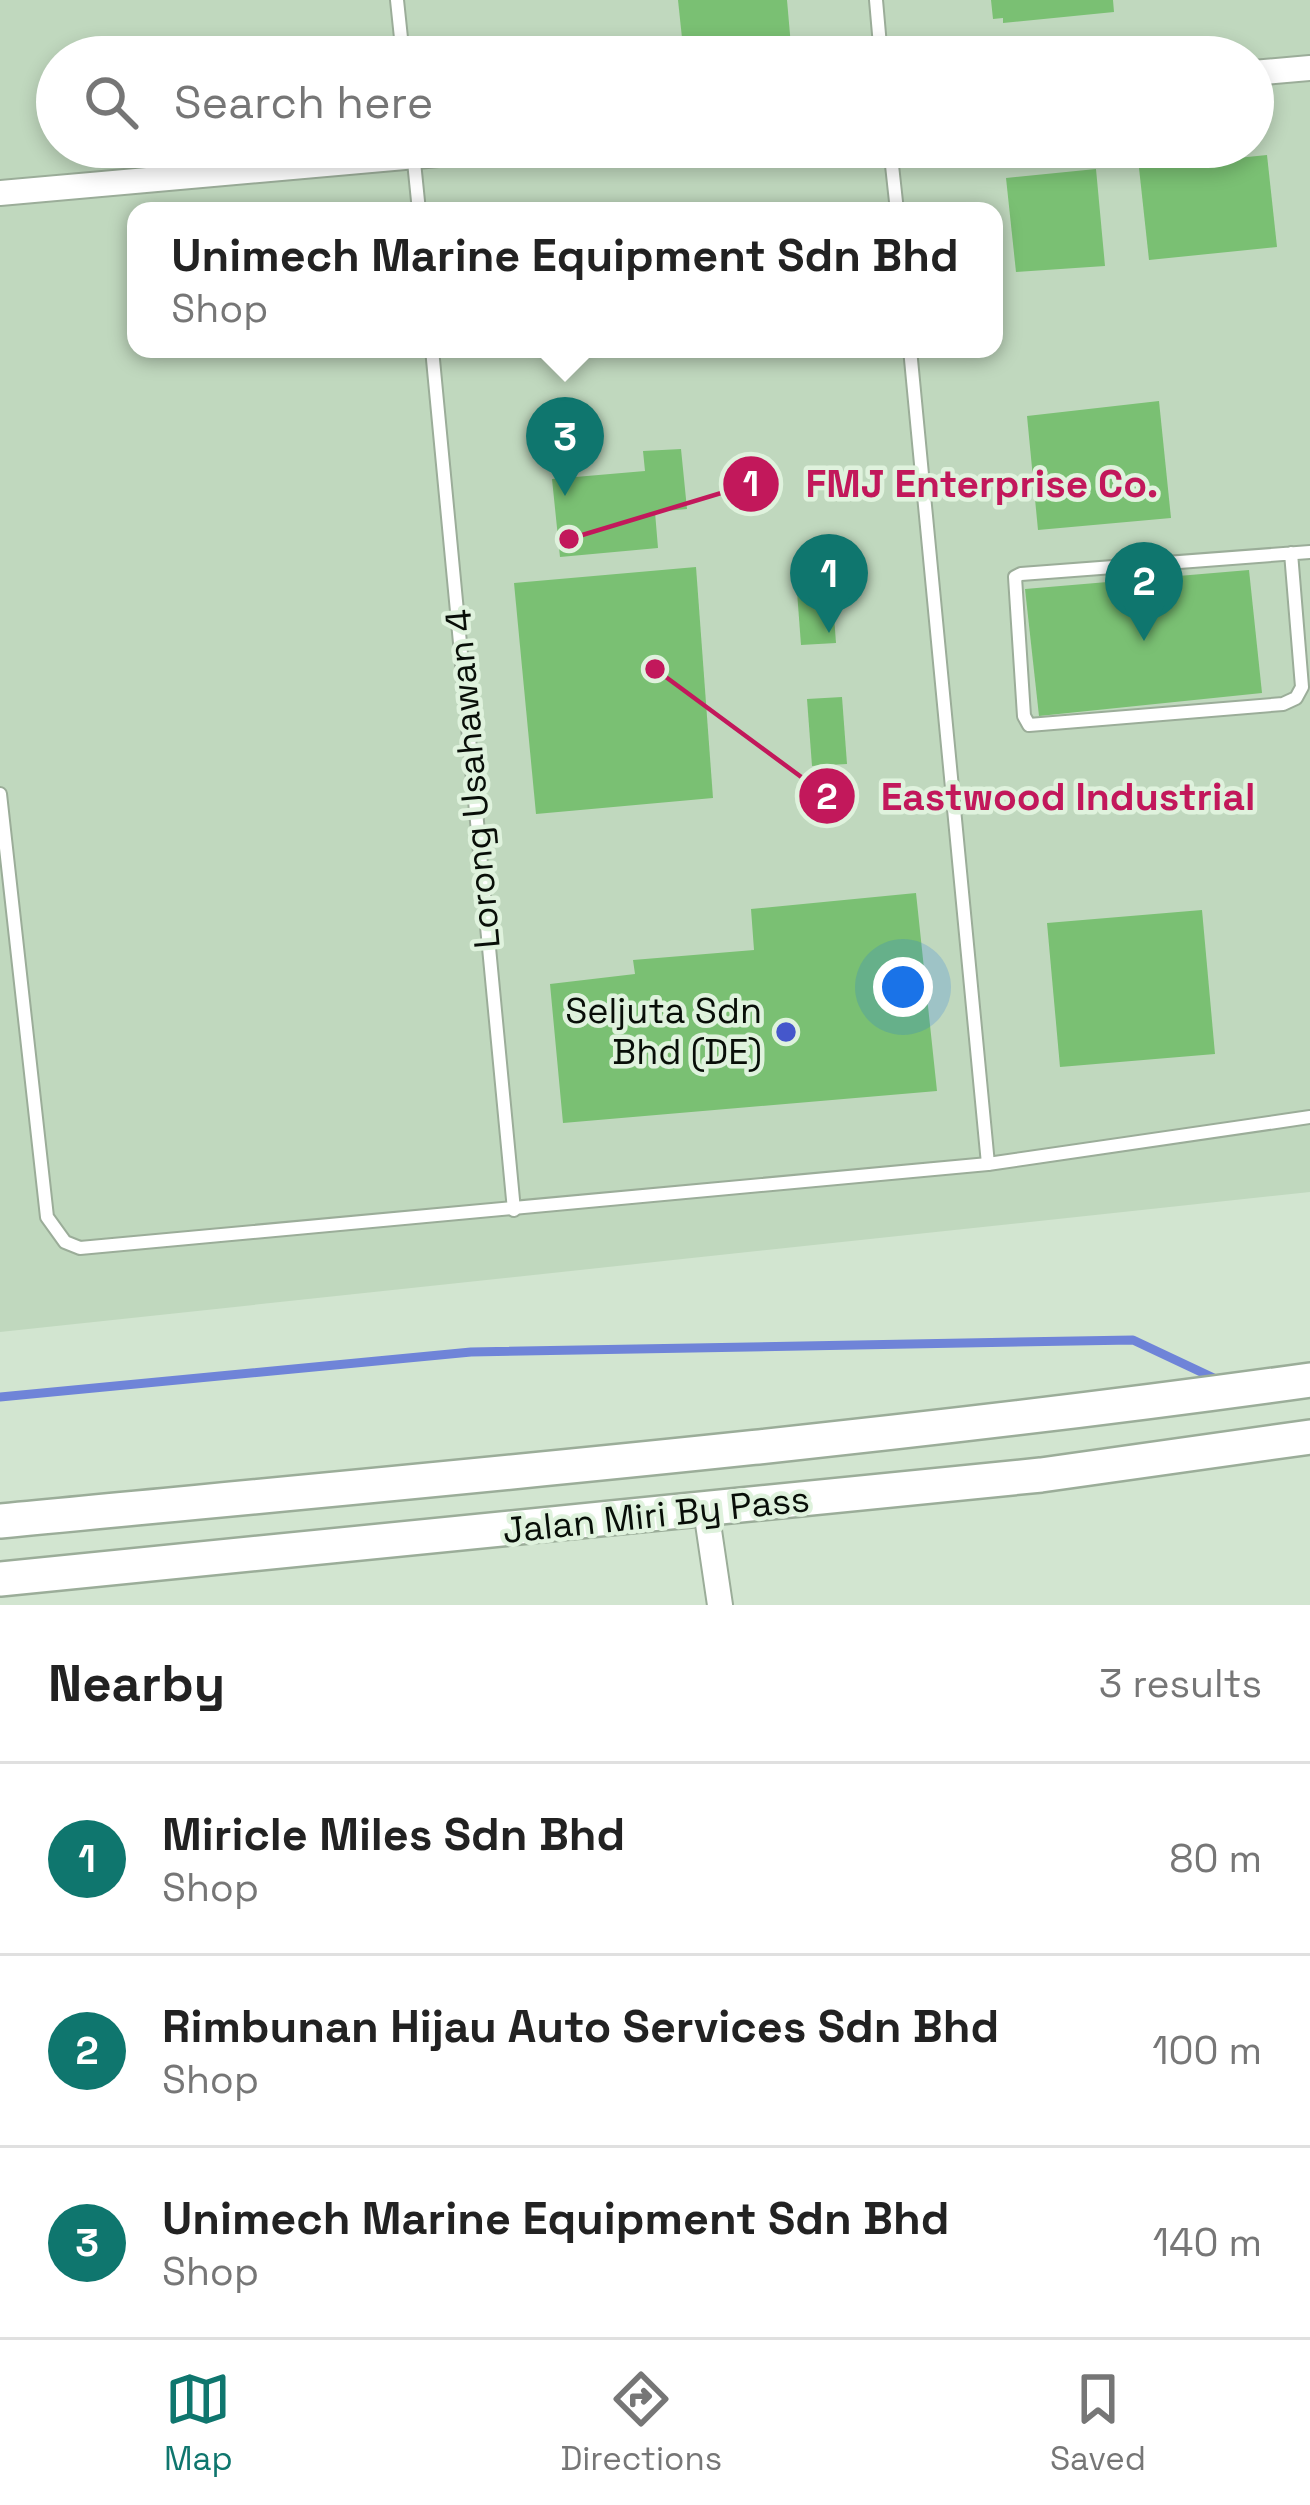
<!DOCTYPE html>
<style>
:root{--surface:#fff;--page:#f2f2f2;--text:#222;--muted:#767676;--line:#e0e0e0;--accent:#0f766e}
body{margin:0;font-family:"Space Grotesk",sans-serif;background:var(--page);color:var(--text)}
.you{position:absolute;left:903px;top:987px;width:42px;height:42px;margin:-30px;border:9px solid #fff;border-radius:50%;background:#1a73e8;box-shadow:0 0 0 18px #1a73e833}
.badge{display:grid;place-items:center;width:78px;height:78px;border-radius:50%;background:var(--accent);color:#fff;font-size:39px;font-weight:700}
.pin{position:absolute;translate:-50% -99px;filter:drop-shadow(0 3px 6px #0008)}
.pin::after{content:'';position:absolute;top:63px;width:42px;height:36px;background:inherit;clip-path:polygon(0 0,100% 0,50% 100%)}
.popup{position:absolute;left:127px;top:202px;width:876px;height:156px;box-sizing:border-box;display:grid;place-content:center;border-radius:24px;background:var(--surface);filter:drop-shadow(0 3px 9px #0005);font-size:39px;white-space:nowrap;color:var(--muted)}
.popup b{font-size:45px;color:var(--text)}
.popup::after{content:'';position:absolute;left:50%;top:100%;margin-left:-24px;border:24px solid transparent;border-top-color:var(--surface)}
.list{margin:0;padding:0;list-style:none}
h2{display:flex;justify-content:space-between;align-items:center;height:156px;margin:0;padding:0 48px;font-size:51px}
h2 small{font-size:39px;font-weight:400;color:var(--muted)}
.list li{display:grid;grid-template-columns:78px 1fr auto;gap:36px;align-items:center;box-sizing:border-box;height:192px;padding:0 48px;border-top:3px solid var(--line)}
.list b{display:block;font-size:45px;white-space:nowrap}
.list p{margin:0;font-size:39px;white-space:nowrap;color:var(--muted)}
.list em{font-size:39px;font-style:normal;color:var(--muted)}
.icon{flex:none;width:66px;height:66px;fill:none;stroke:currentColor;stroke-width:2;stroke-linecap:round;stroke-linejoin:round}
.map{position:relative;flex:none;width:1310px;height:1605px;overflow:hidden}
.search{position:absolute;background:var(--surface);box-shadow:0 6px 18px #0003;left:36px;right:36px;top:36px;height:132px;display:flex;align-items:center;gap:30px;box-sizing:border-box;padding:0 42px;border-radius:66px;color:var(--muted);font-size:45px}
.sheet{height:732px;background:var(--surface)}
nav{display:flex;justify-content:space-around;align-items:center;box-sizing:border-box;height:168px;border-top:3px solid var(--line);background:var(--surface);font-size:33px;color:var(--muted)}
nav a{display:grid;justify-items:center;gap:6px}
nav .on{color:var(--accent)}
.map>svg:first-child{display:block}
.built{fill:#c0d8be;fill-rule:evenodd}
.lines{fill:none;stroke-linecap:round;stroke-linejoin:round}
.stream{stroke:#6f84d8;stroke-width:9}
.building{fill:#7ac073}
.lane-casing{stroke:#9bad99;stroke-width:16}
.street-casing{stroke:#9bad99;stroke-width:28}
.secondary-casing{stroke:#9bad99;stroke-width:38}
.lane{stroke:#fff;stroke-width:12}
.street{stroke:#fff;stroke-width:24}
.secondary{stroke:#fff;stroke-width:33}
.poi-dot{fill:#4557cb;stroke:#dff2dd;stroke-width:4.5}
.labels{text-anchor:middle;dominant-baseline:central;stroke-width:9;stroke-linejoin:round;paint-order:stroke}
.street-label{font-size:36px;fill:#080e08;stroke:#dff2dd}
.poi-label{font-size:36px;fill:#080e08;stroke:#dff2dd;text-anchor:end}
.leader{fill:none;stroke:#c2185b;stroke-width:4.5}
.callout-dot{fill:#c2185b;stroke:#dff2dd;stroke-width:4.5}
.mark-label{font-size:36px;text-anchor:middle;font-weight:bold;fill:#fff}
.callout-label{font-size:39px;text-anchor:middle;font-weight:bold;fill:#c2185b;stroke:#dff2dd;stroke-width:9;stroke-linejoin:round;paint-order:stroke}
</style>
<div class="map">
<svg width="1310" height="1605" viewBox="0 0 1310 1605">
<rect width="100%" height="100%" fill="#d2e5d0"/>
<path class="built" d="M 0,0 L 1310,0 L 1310,1192 L 0,1332 ZM 57,57 L 1253,57 L 1253,147 L 57,147 ZM 136,211 L 994,211 L 994,349 L 136,349 Z"/>
<g class="lines">
<polyline class="stream" points="0,1397 471,1352 1133,1340 1218,1380"/>
</g>
<g class="building">
<polygon points="678,0 787,0 791,46 684,57"/>
<polygon points="991,0 1113,0 1114,12 1003,23 1003,18 993,19"/>
<polygon points="1267,155 1277,247 1149,260 1139,168"/>
<polygon points="1096,169 1105,266 1016,272 1006,178"/>
<polygon points="1159,401 1171,518 1038,530 1027,416"/>
<polygon points="681,449 687,509 655,512 658,548 560,557 552,479 645,471 643,451"/>
<polygon points="696,567 713,798 536,814 514,583"/>
<polygon points="1249,570 1262,693 1039,716 1025,589"/>
<polygon points="831,576 836,643 801,645 796,578"/>
<polygon points="842,697 847,764 812,766 807,699"/>
<polygon points="916,893 937,1091 563,1123 550,984 635,974 633,960 754,950 751,909"/>
<polygon points="1202,910 1215,1054 1060,1067 1047,923"/>
</g>
<g class="lines">
<defs>
<g id="lane">
<polyline points="397,0 403,57"/>
<polyline points="876,0 881,57"/>
<polyline points="890,147 897,211"/>
<polyline points="413,152 419,211"/>
<polyline points="432,349 514,1210"/>
<polyline points="910,349 988,1164"/>
<polyline points="1291,553 1302,687 1296,698 1283,704 1029,725 1024,716 1015,577 1021,574 1310,552"/>
<polyline points="0,794 47,1217 65,1242 80,1248 988,1164 1310,1117"/>
</g>
<g id="street">
<polyline points="1253,73 1310,68"/>
<polyline points="0,193 518,147"/>
<polyline points="706,1510 720,1605"/>
</g>
<g id="secondary">
<path d="M 0,1521 C 437,1479 875,1441 1310,1380"/>
<polyline points="0,1579 1041,1475 1310,1437"/>
</g>
</defs>
<use href="#lane" class="lane-casing"/>
<use href="#street" class="street-casing"/>
<use href="#secondary" class="secondary-casing"/>
<use href="#lane" class="lane"/>
<use href="#street" class="street"/>
<use href="#secondary" class="secondary"/>
</g>
<circle class="poi-dot" cx="786" cy="1032" r="12"/>
<g class="labels">
<g class="street-label">
<text transform="translate(473 779) rotate(-95)">Lorong Usahawan 4</text>
<text transform="translate(656 1515) rotate(-6)">Jalan Miri By Pass</text>
</g>
<g class="poi-label">
<text x="762" y="1011">Seljuta Sdn<tspan x="762" dy="41">Bhd (DE)</tspan></text>
</g>
</g>
<path class="leader" d="M569 539L751 484M655 669L827 796"/>
<g class="callout-dot">
<circle cx="569" cy="539" r="12"/>
<circle cx="655" cy="669" r="12"/>
<circle cx="751" cy="484" r="30"/>
<circle cx="827" cy="796" r="30"/>
</g>
<g class="mark-label">
<text x="751" y="496">1</text>
<text x="827" y="809">2</text>
</g>
<g class="callout-label">
<text x="982" y="497">FMJ Enterprise Co.</text>
<text x="1068" y="810">Eastwood Industrial</text>
</g>
</svg>
<div class="you"></div>
<div class="pin badge" style="left:829px;top:633px">1</div>
<div class="pin badge" style="left:1144px;top:641px">2</div>
<div class="pin badge" style="left:565px;top:496px">3</div>
<div class="popup"><b>Unimech Marine Equipment Sdn Bhd</b>Shop</div>
<div class="search"><svg class="icon" aria-label="search" viewBox="0 0 24 24"><circle cx="10" cy="10" r="6"/><path d="M15 15l6 6"/></svg>Search here</div>
</div>
<section class="sheet">
<h2>Nearby<small>3 results</small></h2>
<ul class="list">
<li><span class="badge">1</span><div><b>Miricle Miles Sdn Bhd</b><p>Shop</p></div><em>80 m</em></li>
<li><span class="badge">2</span><div><b>Rimbunan Hijau Auto Services Sdn Bhd</b><p>Shop</p></div><em>100 m</em></li>
<li><span class="badge">3</span><div><b>Unimech Marine Equipment Sdn Bhd</b><p>Shop</p></div><em>140 m</em></li>
</ul>
</section>
<nav>
<a class="on"><svg class="icon" aria-label="map" viewBox="0 0 24 24"><path d="M3 6l6-2 6 2 6-2v14l-6 2-6-2-6 2zM9 4v14M15 6v14"/></svg>Map</a>
<a><svg class="icon" aria-label="directions" viewBox="0 0 24 24"><path d="M12 3l9 9-9 9-9-9zM9 14v-3h6M13 9l2 2-2 2"/></svg>Directions</a>
<a><svg class="icon" aria-label="saved" viewBox="0 0 24 24"><path d="M7 4h10v16l-5-4-5 4z"/></svg>Saved</a>
</nav>
